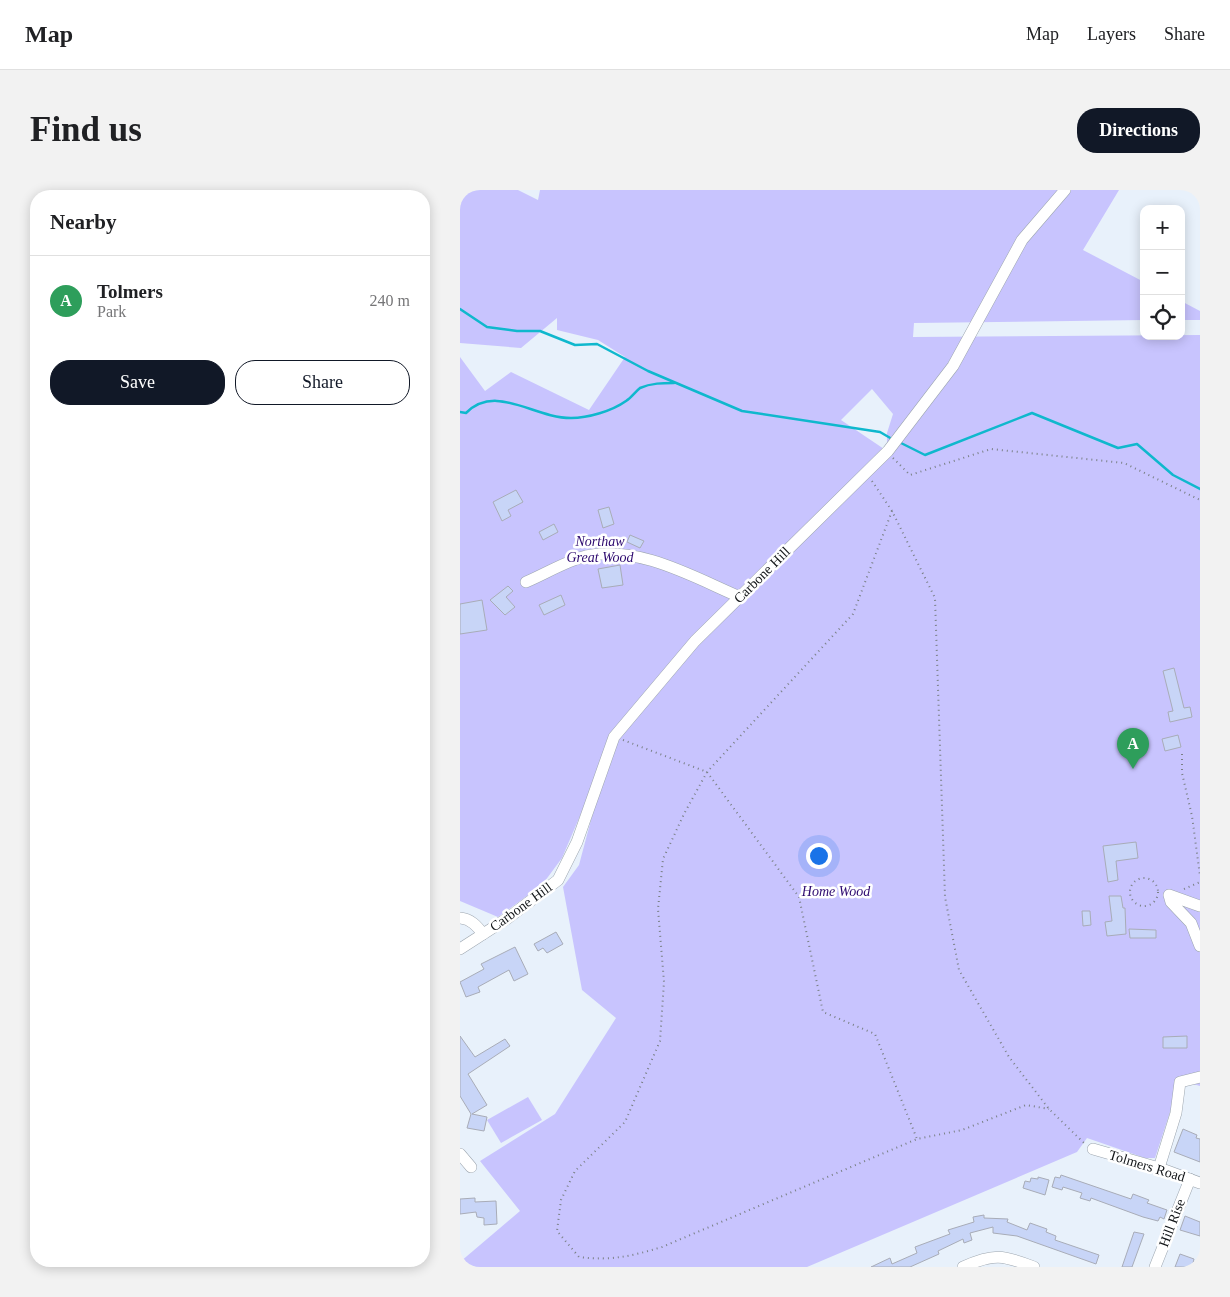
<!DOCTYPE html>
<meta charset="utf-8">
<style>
:root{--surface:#fff;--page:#f2f2f2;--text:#202124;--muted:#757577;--line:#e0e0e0;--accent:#111827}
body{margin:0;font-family:Georgia,serif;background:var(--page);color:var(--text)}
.controls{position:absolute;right:15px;top:15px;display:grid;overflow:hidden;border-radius:10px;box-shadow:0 2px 12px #0003}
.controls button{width:45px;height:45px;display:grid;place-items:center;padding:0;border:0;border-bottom:1px solid var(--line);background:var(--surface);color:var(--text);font:25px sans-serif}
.you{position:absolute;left:358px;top:665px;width:18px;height:18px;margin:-12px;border:4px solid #fff;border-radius:50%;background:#1a73e8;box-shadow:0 0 0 8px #1a73e833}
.badge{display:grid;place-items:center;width:32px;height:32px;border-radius:50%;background:var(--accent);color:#fff;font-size:16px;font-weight:700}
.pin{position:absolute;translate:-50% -41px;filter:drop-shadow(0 1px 2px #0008)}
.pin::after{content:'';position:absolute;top:26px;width:18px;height:15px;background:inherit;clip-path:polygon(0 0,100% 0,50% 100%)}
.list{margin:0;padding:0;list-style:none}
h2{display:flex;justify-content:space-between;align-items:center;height:65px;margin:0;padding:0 20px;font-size:21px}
h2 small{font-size:16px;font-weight:400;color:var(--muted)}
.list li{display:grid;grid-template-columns:32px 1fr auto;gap:15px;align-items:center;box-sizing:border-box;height:90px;padding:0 20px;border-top:1px solid var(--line)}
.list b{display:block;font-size:19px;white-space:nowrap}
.list p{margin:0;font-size:16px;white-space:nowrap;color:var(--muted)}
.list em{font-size:16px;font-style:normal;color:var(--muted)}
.actions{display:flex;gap:10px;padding:15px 20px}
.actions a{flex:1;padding:11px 0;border:1px solid var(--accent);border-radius:20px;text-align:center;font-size:18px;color:var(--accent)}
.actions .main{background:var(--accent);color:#fff}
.icon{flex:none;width:28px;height:28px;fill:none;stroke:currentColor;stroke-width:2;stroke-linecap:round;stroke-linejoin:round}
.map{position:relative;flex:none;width:740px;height:1077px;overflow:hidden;border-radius:20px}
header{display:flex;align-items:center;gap:30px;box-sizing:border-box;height:70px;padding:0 25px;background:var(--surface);border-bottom:1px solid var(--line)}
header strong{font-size:24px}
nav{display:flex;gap:28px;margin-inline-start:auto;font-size:18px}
.intro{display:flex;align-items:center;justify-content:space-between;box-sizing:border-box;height:120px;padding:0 30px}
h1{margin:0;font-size:35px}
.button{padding:12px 22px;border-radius:20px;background:var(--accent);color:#fff;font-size:18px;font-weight:700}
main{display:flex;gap:30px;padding:0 30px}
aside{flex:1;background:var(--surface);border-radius:20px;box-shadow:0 2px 12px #0003}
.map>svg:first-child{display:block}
.green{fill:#c8c4fe;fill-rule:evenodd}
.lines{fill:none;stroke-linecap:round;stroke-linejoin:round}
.stream{stroke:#0fb8cd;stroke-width:2.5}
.building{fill:#c8d5f7;stroke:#a8acb7}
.minor-casing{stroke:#9da6af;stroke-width:12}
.path{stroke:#7a8086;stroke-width:2;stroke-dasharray:1 4;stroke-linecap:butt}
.minor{stroke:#fff;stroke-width:11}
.labels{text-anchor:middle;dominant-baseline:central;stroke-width:5;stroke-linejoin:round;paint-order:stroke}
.park-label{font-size:14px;font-style:italic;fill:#2d096f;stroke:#fff}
.street-label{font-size:14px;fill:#121518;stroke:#fff}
</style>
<header>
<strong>Map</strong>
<nav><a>Map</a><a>Layers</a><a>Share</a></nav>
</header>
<div class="intro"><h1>Find us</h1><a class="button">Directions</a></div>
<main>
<aside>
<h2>Nearby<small></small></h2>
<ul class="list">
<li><span class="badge" style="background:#2e9e5b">A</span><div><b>Tolmers</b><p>Park</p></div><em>240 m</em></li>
</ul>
<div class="actions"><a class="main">Save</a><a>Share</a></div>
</aside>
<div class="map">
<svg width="740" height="1077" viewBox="0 0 740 1077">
<rect width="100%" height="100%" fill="#e8f1fb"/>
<g class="green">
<path d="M 0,0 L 58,0 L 78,10 L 80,0 L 659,0 L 623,60 L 684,92 L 684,130 L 454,133 L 453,147 L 740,145 L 740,896 L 726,892 L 712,916 L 695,968 L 685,968 L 627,948 L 617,962 L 347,1077 L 0,1077 L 0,1072 L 60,1021 L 20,971 L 95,924 L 156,828 L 122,800 L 103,697 L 119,675 L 152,551 L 102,668 L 82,695 L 38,727 L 0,711 L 0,167 L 25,201 L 51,182 L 129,220 L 165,167 L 138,150 L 97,140 L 97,128 L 61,158 L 0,153 ZM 412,199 L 433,224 L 427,243 L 427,261 L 381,230 Z"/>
<polygon points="721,111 740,121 740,130 721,130"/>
<polygon points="68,907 82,930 41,953 27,930"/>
</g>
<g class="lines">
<g class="stream">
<polyline points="0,119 27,137 57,141 80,141 115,155 137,154 188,181 282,221 420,242 432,249"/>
<path d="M 0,222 L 6,223 C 36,193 73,228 111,228 C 128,228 152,221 166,211 C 171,208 175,202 180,198 C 191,193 203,193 214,193"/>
<polyline points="439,252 465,265 572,223 658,258 677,254 713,285 740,299"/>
</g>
</g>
<g class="building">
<polygon points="56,300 63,312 48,320 51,326 42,331 33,312"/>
<polygon points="149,317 154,334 143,338 138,320"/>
<polygon points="94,334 98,342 83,350 79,342"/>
<polygon points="170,345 184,351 180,358 167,352"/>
<polygon points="160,375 163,395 142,398 138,379"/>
<polygon points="48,396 53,401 46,407 55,417 45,425 30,410"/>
<polygon points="101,405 105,415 84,425 79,415"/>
<polygon points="22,410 27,440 0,444 0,414"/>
<polygon points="714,478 724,518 730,517 732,527 710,532 708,522 713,521 703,481"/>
<polygon points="718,545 721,557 705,561 702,549"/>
<polygon points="676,652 678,668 656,671 658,690 648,692 643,656"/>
<polygon points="649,706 661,706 663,718 665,718 666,744 647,746 645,732 652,731"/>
<polygon points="622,721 630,721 631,735 623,736"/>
<polygon points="669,739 696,740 696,748 670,748"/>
<polygon points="96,742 103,754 87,763 83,758 78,761 74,754"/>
<polygon points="55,757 68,784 54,791 49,780 18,797 20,802 6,807 0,792 24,779 21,774"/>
<polygon points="0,846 15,867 45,849 50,856 8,884 27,915 12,924 27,927 24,941 7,938 11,924 0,906"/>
<polygon points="727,846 727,858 703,858 703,847"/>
<polygon points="723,939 737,945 736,948 740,949 740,972 714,962"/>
<polygon points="601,985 671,1009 673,1004 689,1010 687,1013 707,1020 704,1029 700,1027 698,1031 683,1027 631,1008 630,1011 620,1008 622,1003 603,997 602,1000 592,997 595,987 600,988"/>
<polygon points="578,987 589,990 585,1005 563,998 565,991 570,992 571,988 578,989"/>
<polygon points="15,1008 15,1012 36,1011 37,1034 24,1035 24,1028 17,1027 16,1022 0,1024 0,1009"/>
<polygon points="524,1025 524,1028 548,1029 547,1032 567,1040 570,1033 587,1039 586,1042 596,1046 595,1050 639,1065 636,1074 557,1046 533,1043 533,1037 510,1043 512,1050 504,1053 503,1049 478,1061 479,1064 450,1077 411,1077 430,1068 432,1074 457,1063 455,1057 490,1044 488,1040 514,1032 513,1027"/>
<polygon points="725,1026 740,1032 740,1046 720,1040"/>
<polygon points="674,1042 684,1044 672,1077 662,1077"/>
<polygon points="720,1064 734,1069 732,1077 715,1077"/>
</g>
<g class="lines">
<defs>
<g id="minor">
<path d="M 66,392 C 85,384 106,371 126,366 C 179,355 233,387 280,407"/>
<polyline points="740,716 709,705 711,712 731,733 740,756"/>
<path d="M 0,728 C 11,729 17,736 23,744"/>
<polyline points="0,759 48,728 98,690 117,652 154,547 235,451 428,261 493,176 562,50 605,0"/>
<polyline points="633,959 699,978 740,993"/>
<polyline points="0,964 11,977"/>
<polyline points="699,978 716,923 720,892 740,887"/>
<path d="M 503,1077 C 534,1063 543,1065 574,1077"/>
<polyline points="695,1077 730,989"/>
</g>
</defs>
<use href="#minor" class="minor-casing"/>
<g class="path">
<polyline points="433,268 450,285 531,259 664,273 740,310"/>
<polyline points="412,291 432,321 475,408 485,707 499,780 549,867 589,919 625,954"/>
<path d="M 432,321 L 393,424 L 247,582 L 224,624 L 203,669 L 198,719 L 204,792 L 200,851 L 165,932 L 115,981 L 101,1010 L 97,1041 L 119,1067 C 152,1071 172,1066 202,1057 L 457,949 L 502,940 L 566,915 L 589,919"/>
<polyline points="163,550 247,582 339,707 363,822 415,844 457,949"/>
<polyline points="722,564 722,583 732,626 740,686"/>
<circle cx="684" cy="702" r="14"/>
<polyline points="724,699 740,692"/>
</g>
<use href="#minor" class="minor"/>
</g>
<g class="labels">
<g class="park-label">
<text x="140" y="351">Northaw<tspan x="140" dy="16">Great Wood</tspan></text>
<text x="376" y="701">Home Wood</text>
</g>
<g class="street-label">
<text transform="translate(302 385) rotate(-45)">Carbone Hill</text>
<text transform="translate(61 717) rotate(-36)">Carbone Hill</text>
<text transform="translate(687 976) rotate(17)">Tolmers Road</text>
<text transform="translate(712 1033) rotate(-69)">Hill Rise</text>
</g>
</g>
</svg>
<div class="controls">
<button>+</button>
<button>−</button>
<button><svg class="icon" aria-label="locate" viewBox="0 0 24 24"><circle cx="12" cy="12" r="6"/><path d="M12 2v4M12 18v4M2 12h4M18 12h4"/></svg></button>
</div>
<div class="you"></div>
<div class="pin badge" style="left:673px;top:579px;background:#2e9e5b">A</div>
</div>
</main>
